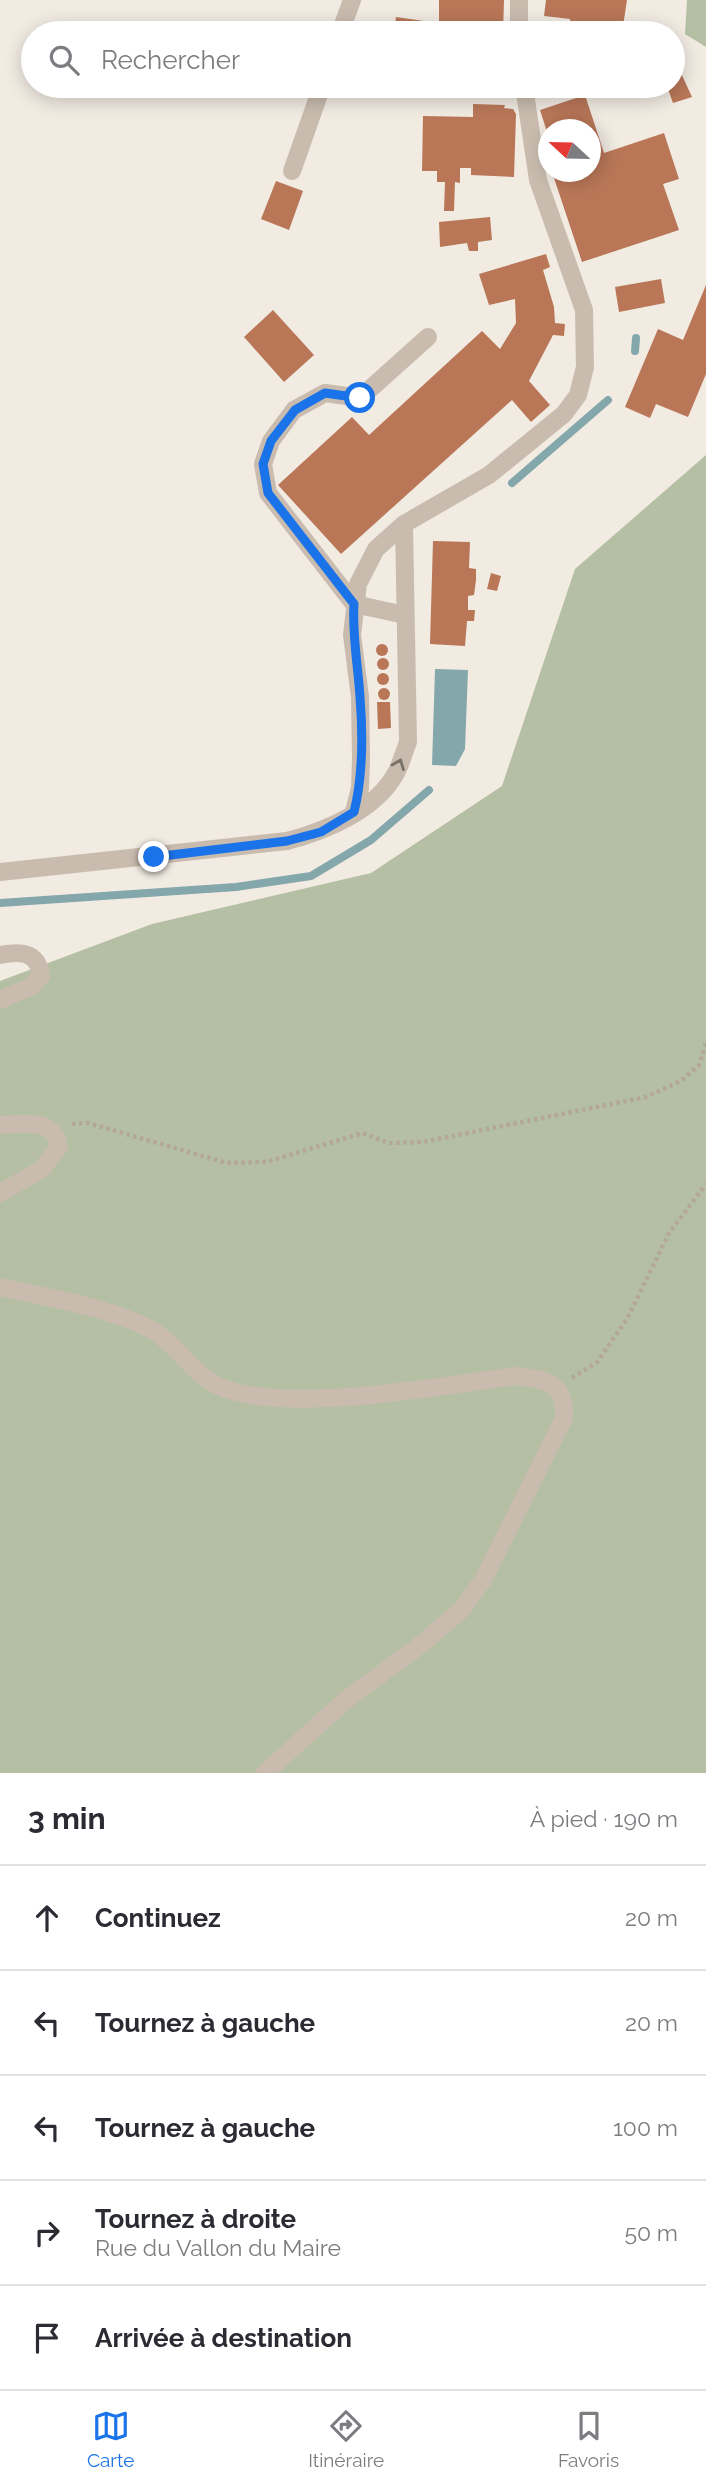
<!DOCTYPE html>
<html lang="fr">
<meta charset="utf-8">
<style>
:root{--surface:#fff;--page:#f2f2f3;--text:#2b2b33;--muted:#7c7c81;--line:#e1e1e2;--accent:#1a73e8}
body{margin:0;font-family:Raleway,sans-serif;background:var(--page);color:var(--text)}
.compass{position:absolute;left:538px;top:119px;width:63px;height:63px;border-radius:50%;background:var(--surface);box-shadow:0 4px 18px #0003;rotate:292deg}
.stop{position:absolute;width:21px;height:21px;margin:-16px;border:5px solid #1a73e8;border-radius:50%;background:#fff}
.stop.end{background:#1a73e8;border-color:#fff;box-shadow:0 2px 7px #0008}
.list{margin:0;padding:0;list-style:none}
h2{display:flex;justify-content:space-between;align-items:center;height:91px;margin:0;padding:0 28px;font-size:30px}
h2 small{font-size:23px;font-weight:400;color:var(--muted)}
.list li{display:grid;grid-template-columns:46px 1fr auto;gap:21px;align-items:center;box-sizing:border-box;height:105px;padding:0 28px;border-top:2px solid var(--line)}
.list b{display:block;font-size:26px;white-space:nowrap}
.list p{margin:0;font-size:23px;white-space:nowrap;color:var(--muted)}
.list em{font-size:23px;font-style:normal;color:var(--muted)}
.icon{flex:none;width:38px;height:38px;fill:none;stroke:currentColor;stroke-width:2;stroke-linecap:round;stroke-linejoin:round}
.map{position:relative;flex:none;width:706px;height:1773px;overflow:hidden}
.search{position:absolute;background:var(--surface);box-shadow:0 4px 18px #0003;left:21px;right:21px;top:21px;height:77px;display:flex;align-items:center;gap:18px;box-sizing:border-box;padding:0 24px;border-radius:38px;color:var(--muted);font-size:26px}
.sheet{height:616px;background:var(--surface)}
nav{display:flex;justify-content:space-around;align-items:center;box-sizing:border-box;height:98px;border-top:2px solid var(--line);background:var(--surface);font-size:19px;color:var(--muted)}
nav a{display:grid;justify-items:center;gap:4px}
nav .on{color:var(--accent)}
.map>svg:first-child{display:block}
.green{fill:#b4bfa3}
.water{fill:#84a7ac}
.lines{fill:none;stroke-linecap:round;stroke-linejoin:round}
.stream{stroke:#84a7ac;stroke-width:8}
.building{fill:#b97758}
.path{stroke:#b4a799;stroke-width:4.5;stroke-dasharray:3.5 3.5;stroke-linecap:butt}
.minor{stroke:#c9bcaf;stroke-width:18}
.oneway{stroke:#797067}
.route{stroke:#1a73e8;stroke-width:9}
</style>
<div class="map">
<svg width="706" height="1773" viewBox="0 0 706 1773">
<rect width="100%" height="100%" fill="#f1ebe2"/>
<g class="green">
<polygon points="687,0 706,0 706,47 685,34"/>
<polygon points="706,455 706,1773 0,1773 0,981 152,924 371,873 502,786 575,569"/>
</g>
<polygon class="water" points="435,669 468,670 465,749 456,766 432,765"/>
<g class="lines">
<g class="stream">
<polyline points="635,351 636,338"/>
<polyline points="512,483 608,400"/>
<polyline points="0,903 236,887 311,876 371,840 429,790"/>
</g>
</g>
<g class="building">
<polygon points="439,0 504,0 503,33 439,33"/>
<polygon points="546,0 627,0 622,33 551,33 552,25 571,27 570,19 544,16"/>
<polygon points="396,17 424,21 422,33 394,33"/>
<polygon points="681,73 692,97 673,103 667,86 673,86 673,75"/>
<polygon points="388,86 416,86 415,96 387,92"/>
<polygon points="555,86 589,86 588,93"/>
<polygon points="585,95 604,153 664,133 679,179 663,184 679,230 582,262 552,172 590,172 590,130 548,130 548,135 540,110"/>
<polygon points="473,104 505,105 504,108 513,109 516,114 514,177 471,175 471,168 460,168 460,183 455,182 454,211 444,211 445,182 437,182 437,171 422,171 423,116 473,117"/>
<polygon points="276,181 303,191 289,230 261,219"/>
<polygon points="490,217 492,240 478,242 478,251 469,251 467,243 440,247 439,222"/>
<polygon points="546,254 550,267 543,270 554,307 555,323 565,324 564,336 553,335 529,381 550,405 531,422 512,400 341,554 278,485 352,417 369,435 482,331 500,349 516,323 515,299 489,305 479,274"/>
<polygon points="661,279 665,303 619,312 615,287"/>
<polygon points="706,285 706,374 688,417 656,404 650,418 625,407 658,329 683,340"/>
<polygon points="273,310 314,355 284,382 244,337"/>
<polygon points="433,541 470,542 469,568 476,569 476,580 474,595 468,596 468,610 475,610 474,621 467,621 465,646 430,644"/>
<polygon points="491,573 501,576 497,591 487,589"/>
<circle cx="382" cy="650" r="6"/>
<circle cx="383" cy="664" r="6"/>
<circle cx="383" cy="679" r="6"/>
<circle cx="384" cy="694" r="6"/>
<polygon points="377,702 390,702 391,728 378,729"/>
</g>
<g class="lines">
<g class="path">
<polyline points="72,1124 88,1123 227,1163 266,1162 363,1133 389,1143 423,1142 646,1097 681,1081 699,1065 706,1043"/>
<polyline points="572,1378 597,1362 627,1319 669,1233 706,1184"/>
</g>
<g class="minor">
<polyline points="340,33 352,0"/>
<polyline points="519,33 519,0"/>
<polyline points="292,171 322,86"/>
<polyline points="405,615 354,604 268,493 263,464 271,441 294,410 325,393 360,398 428,337"/>
<polyline points="354,812 360,788 361,759 360,697 352,635 358,584 376,549 404,524 489,475 564,414 578,395 585,367 584,310 538,180 524,86"/>
<path d="M 0,872 L 287,841 C 326,831 376,810 396,773 C 401,764 404,752 408,742 L 404,524"/>
<path d="M 0,955 C 20,951 38,951 41,976 L 32,986 L 0,1000"/>
<path d="M 0,1125 C 23,1124 54,1117 59,1146 L 42,1169 L 0,1193"/>
<path d="M 0,1287 C 44,1297 128,1310 162,1337 C 184,1354 196,1377 223,1388 C 291,1414 440,1386 514,1376 C 545,1379 565,1381 564,1418 L 483,1580 L 462,1609 L 423,1643 L 347,1699 L 265,1773"/>
</g>
</g>
<defs><path id="oneway-chevron" d="M-2-3.5L2.5 0L-2 3.5" fill="none" stroke-width="1.6" stroke-linecap="round" stroke-linejoin="round" transform="scale(1.75)"/></defs>
<use class="oneway" href="#oneway-chevron" transform="translate(399 764) rotate(-68)"/>
<g class="lines">
<path class="route" d="M 154,857 L 287,841 L 321,832 L 354,812 C 363,776 363,735 360,697 C 358,665 352,636 354,604 L 268,493 L 263,464 L 271,441 L 295,410 L 325,393 L 360,398"/>
</g>
</svg>
<svg class="compass" viewBox="-18 -18 36 36"><path d="M0-13l5 13h-10z" fill="#e53935"/><path d="M0 13l5-13h-10z" fill="#7c7c81"/></svg>
<div class="stop" style="left:360px;top:398px"></div>
<div class="stop end" style="left:154px;top:857px"></div>
<div class="search"><svg class="icon" aria-label="search" viewBox="0 0 24 24"><circle cx="10" cy="10" r="6"/><path d="M15 15l6 6"/></svg>Rechercher</div>
</div>
<section class="sheet">
<h2>3 min<small>À pied · 190 m</small></h2>
<ul class="list">
<li><svg class="icon" aria-label="ahead" viewBox="0 0 24 24"><path d="M12 20V5M6 11l6-6 6 6"/></svg><div><b>Continuez</b></div><em>20 m</em></li>
<li><svg class="icon" aria-label="left" viewBox="0 0 24 24"><path d="M17 20v-9H6M10 6l-5 5 5 5"/></svg><div><b>Tournez à gauche</b></div><em>20 m</em></li>
<li><svg class="icon" aria-label="left" viewBox="0 0 24 24"><path d="M17 20v-9H6M10 6l-5 5 5 5"/></svg><div><b>Tournez à gauche</b></div><em>100 m</em></li>
<li><svg class="icon" aria-label="right" viewBox="0 0 24 24"><path d="M7 20v-9h11M14 6l5 5-5 5"/></svg><div><b>Tournez à droite</b><p>Rue du Vallon du Maire</p></div><em>50 m</em></li>
<li><svg class="icon" aria-label="arrive" viewBox="0 0 24 24"><path d="M6 21V4h12l-3 4 3 4H6"/></svg><div><b>Arrivée à destination</b></div></li>
</ul>
</section>
<nav>
<a class="on"><svg class="icon" aria-label="map" viewBox="0 0 24 24"><path d="M3 6l6-2 6 2 6-2v14l-6 2-6-2-6 2zM9 4v14M15 6v14"/></svg>Carte</a>
<a><svg class="icon" aria-label="directions" viewBox="0 0 24 24"><path d="M12 3l9 9-9 9-9-9zM9 14v-3h6M13 9l2 2-2 2"/></svg>Itinéraire</a>
<a><svg class="icon" aria-label="saved" viewBox="0 0 24 24"><path d="M7 4h10v16l-5-4-5 4z"/></svg>Favoris</a>
</nav>
